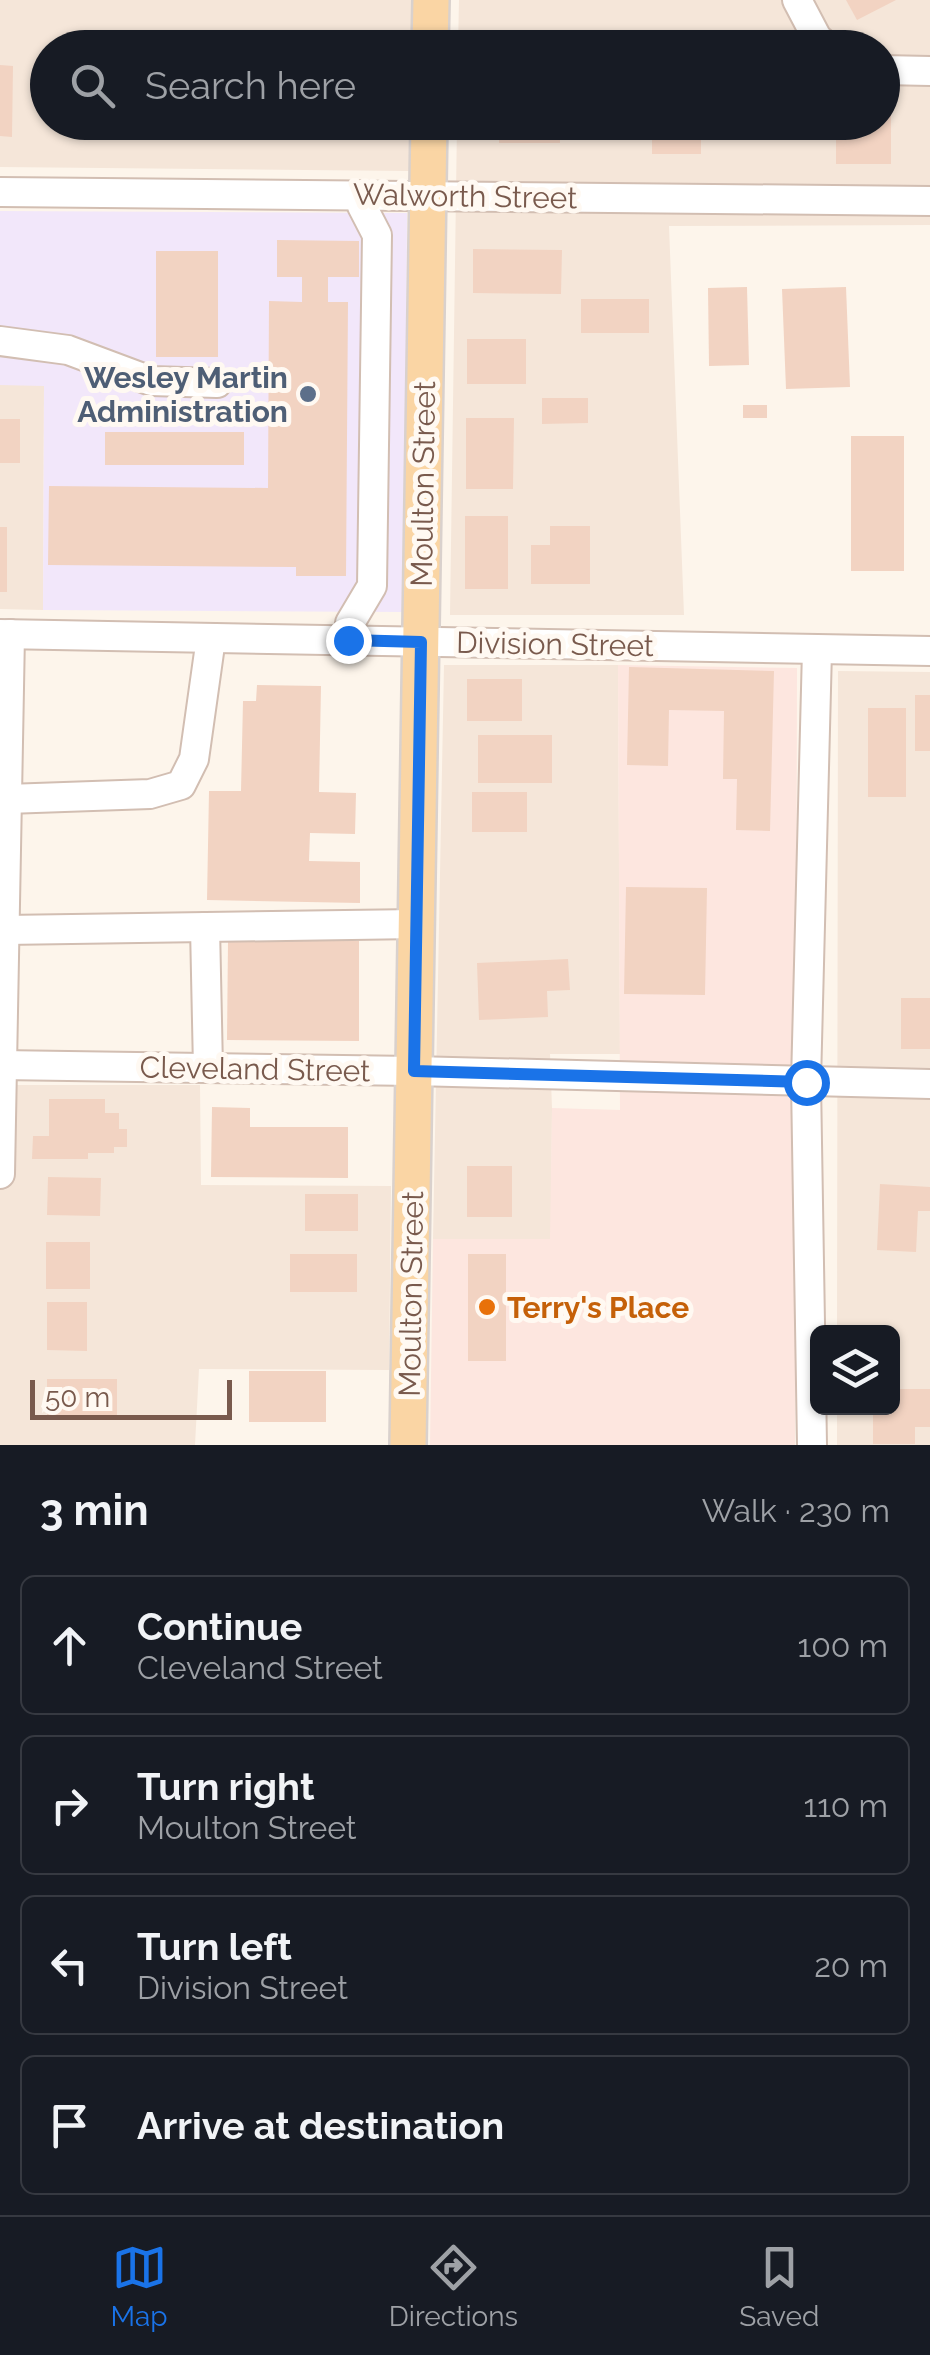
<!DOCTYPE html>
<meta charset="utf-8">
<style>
:root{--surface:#171b24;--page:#242831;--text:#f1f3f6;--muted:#9ea1a6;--line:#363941;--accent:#1a73e8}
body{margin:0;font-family:Raleway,sans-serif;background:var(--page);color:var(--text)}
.controls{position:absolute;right:30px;bottom:30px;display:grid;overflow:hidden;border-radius:15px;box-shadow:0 2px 8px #0004}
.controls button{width:90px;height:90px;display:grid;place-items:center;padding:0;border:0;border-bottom:2px solid var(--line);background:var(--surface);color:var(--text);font:50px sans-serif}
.scale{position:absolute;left:30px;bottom:25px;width:202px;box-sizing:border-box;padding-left:10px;border:5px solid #795a4d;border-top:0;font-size:28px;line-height:35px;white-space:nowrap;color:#795a4d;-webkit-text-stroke:8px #fff9f2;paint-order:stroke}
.stop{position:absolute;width:30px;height:30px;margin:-22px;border:8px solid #1a73e8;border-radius:50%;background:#fff}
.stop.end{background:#1a73e8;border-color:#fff;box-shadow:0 2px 10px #0008}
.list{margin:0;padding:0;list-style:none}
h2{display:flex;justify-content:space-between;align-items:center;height:130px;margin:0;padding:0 40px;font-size:42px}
h2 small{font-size:32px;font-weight:400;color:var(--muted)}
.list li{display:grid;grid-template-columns:65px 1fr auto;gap:30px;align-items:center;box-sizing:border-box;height:140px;margin:0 20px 20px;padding:0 20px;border:2px solid var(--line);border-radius:15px}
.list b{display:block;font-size:38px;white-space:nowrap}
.list p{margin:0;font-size:32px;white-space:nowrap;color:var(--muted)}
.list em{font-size:32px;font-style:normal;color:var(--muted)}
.icon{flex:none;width:55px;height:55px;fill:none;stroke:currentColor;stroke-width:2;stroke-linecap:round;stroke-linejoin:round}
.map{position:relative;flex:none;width:930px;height:1445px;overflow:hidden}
.search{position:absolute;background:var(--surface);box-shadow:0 2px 8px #0004;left:30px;right:30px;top:30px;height:110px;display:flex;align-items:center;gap:25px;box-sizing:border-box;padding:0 35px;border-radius:55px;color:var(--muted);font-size:38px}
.sheet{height:770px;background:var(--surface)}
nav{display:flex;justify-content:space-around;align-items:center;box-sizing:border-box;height:140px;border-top:2px solid var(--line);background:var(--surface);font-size:28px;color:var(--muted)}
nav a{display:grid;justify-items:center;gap:5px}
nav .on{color:var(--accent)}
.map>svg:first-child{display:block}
.residential{fill:#f5e6d9}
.commercial{fill:#fde6df}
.education{fill:#f2e7fa}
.building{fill:#f2d3c2}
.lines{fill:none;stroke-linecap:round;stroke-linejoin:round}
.minor-casing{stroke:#d2beb2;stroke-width:32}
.major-casing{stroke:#d9d1cd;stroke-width:40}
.minor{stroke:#fff;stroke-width:28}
.major{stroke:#fad5a4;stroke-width:35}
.route{stroke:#1a73e8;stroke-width:12}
.service-dot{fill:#5c6f8a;stroke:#fff9f2;stroke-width:4}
.food-dot{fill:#e8710a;stroke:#fff9f2;stroke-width:4}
.labels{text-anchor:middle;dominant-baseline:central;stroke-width:10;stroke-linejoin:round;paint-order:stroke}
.street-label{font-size:30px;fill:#795a4d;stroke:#fff9f2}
.service-label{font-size:30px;font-weight:bold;fill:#4e5e75;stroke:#fff9f2;text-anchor:end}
.food-label{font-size:30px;font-weight:bold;fill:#c56008;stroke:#fff9f2;text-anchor:start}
</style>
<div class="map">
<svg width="930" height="1445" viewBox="0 0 930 1445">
<rect width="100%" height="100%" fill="#fdf5eb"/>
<g class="residential">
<polygon points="0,0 412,0 411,47 48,48 48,122 409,123 409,171 0,167"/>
<polygon points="459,0 930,0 930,225 669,226 684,615 450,615 457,123 882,122 882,48 458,47"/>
<polygon points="0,385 44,385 43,610 0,609"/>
<polygon points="444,665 618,665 620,1054 550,1054 552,1108 551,1239 433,1239"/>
<polygon points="838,671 930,672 930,1445 837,1445 837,1408 892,1408 892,1332 837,1332"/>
<polygon points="0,1085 200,1085 201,1185 391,1186 389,1370 199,1369 195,1445 0,1445"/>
</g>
<polygon class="commercial" points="618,665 797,668 795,1445 430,1445 433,1239 550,1239 552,1108 620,1110"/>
<polygon class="education" points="0,211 407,213 405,612 43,610 44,386 0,385"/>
<g class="building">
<polygon points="846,0 896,0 857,20"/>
<polygon points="0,65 13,66 12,137 0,136"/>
<polygon points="882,112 891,112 891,164 836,164 836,122 882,122"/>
<polygon points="129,122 182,122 182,128 129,127"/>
<polygon points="197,122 246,122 246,129 197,128"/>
<rect x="499" y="122" width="61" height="21"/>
<rect x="652" y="122" width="49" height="32"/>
<polygon points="277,240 359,241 359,277 328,277 328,302 348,302 346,576 296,576 296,567 48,565 49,486 268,488 269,301 302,302 302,277 277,277"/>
<polygon points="473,249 562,250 561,294 473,293"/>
<rect x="156" y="251" width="62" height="106"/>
<polygon points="747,287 749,365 709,366 708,288"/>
<polygon points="846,287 850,387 786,389 782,289"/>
<rect x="581" y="299" width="68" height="34"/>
<rect x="467" y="339" width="59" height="45"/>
<polygon points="542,398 588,398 588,423 542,424"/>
<rect x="743" y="405" width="24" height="13"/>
<polygon points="466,418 514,418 513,489 466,489"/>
<rect x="0" y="419" width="20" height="44"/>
<rect x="105" y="432" width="139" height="33"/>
<rect x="851" y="436" width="53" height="135"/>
<rect x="465" y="516" width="43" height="73"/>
<polygon points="550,526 590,526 590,584 531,584 531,545 550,545"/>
<rect x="0" y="527" width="7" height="65"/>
<polygon points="629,667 774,671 770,831 736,830 737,779 723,779 724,711 669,710 668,766 627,765"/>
<rect x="467" y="679" width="55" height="42"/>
<polygon points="257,685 321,686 319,792 356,793 355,834 310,833 309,861 360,862 360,903 207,900 209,791 241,791 243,701 256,701"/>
<rect x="915" y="695" width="15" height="56"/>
<rect x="868" y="708" width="38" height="89"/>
<rect x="478" y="735" width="74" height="48"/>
<rect x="472" y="792" width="55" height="40"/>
<polygon points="626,887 707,888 705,995 624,994"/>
<polygon points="228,941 359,941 359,1041 227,1040"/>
<polygon points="568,959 570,990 547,991 548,1017 479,1020 477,963"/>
<rect x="901" y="998" width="29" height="51"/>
<polygon points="49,1099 105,1099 105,1113 119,1113 119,1129 127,1129 127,1147 114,1147 114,1153 88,1153 88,1159 32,1159 33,1136 49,1136"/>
<polygon points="212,1107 250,1108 250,1127 348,1127 348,1178 211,1177"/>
<rect x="467" y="1166" width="45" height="51"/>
<polygon points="48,1177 101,1178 100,1216 47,1215"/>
<polygon points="880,1184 930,1187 930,1211 918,1211 916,1252 877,1250"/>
<rect x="305" y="1194" width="53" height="37"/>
<rect x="46" y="1242" width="44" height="47"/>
<rect x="290" y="1254" width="67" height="38"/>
<rect x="468" y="1254" width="38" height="107"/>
<polygon points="47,1302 87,1302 87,1351 47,1350"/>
<rect x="249" y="1371" width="77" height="51"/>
<rect x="47" y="1379" width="70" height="41"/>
<polygon points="892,1389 930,1389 930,1427 915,1427 915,1444 873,1444 873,1408 892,1408"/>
</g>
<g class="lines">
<defs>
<g id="minor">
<polyline points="797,0 817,38 829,48"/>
<polyline points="882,70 930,71"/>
<polyline points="0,192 930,201"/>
<polyline points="0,341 68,350 151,381 217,383"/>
<polyline points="0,634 930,651"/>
<polyline points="349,640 350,623 372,586 377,235 362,206 361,195"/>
<polyline points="7,799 150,794 181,785 194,759 211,638"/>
<polyline points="205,927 208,1068"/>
<polyline points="5,930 417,924"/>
<polyline points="0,1065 414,1071 930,1084"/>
<polyline points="0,1174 10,634"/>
<polyline points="812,1445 806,1082 817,650"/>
</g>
<g id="major">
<polyline points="430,48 431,0"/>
<polyline points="408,1445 429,122"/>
</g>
</defs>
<use href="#minor" class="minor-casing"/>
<use href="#major" class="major-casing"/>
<use href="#minor" class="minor"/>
<use href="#major" class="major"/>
</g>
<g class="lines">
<polyline class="route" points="348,640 421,642 414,1071 806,1082"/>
</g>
<circle class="service-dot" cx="308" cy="394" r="10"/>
<circle class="food-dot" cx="487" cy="1307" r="10"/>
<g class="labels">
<g class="street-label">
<text transform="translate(465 196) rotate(1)">Walworth Street</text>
<text transform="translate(423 484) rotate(-89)">Moulton Street</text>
<text transform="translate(555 644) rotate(1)">Division Street</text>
<text transform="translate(255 1069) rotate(1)">Cleveland Street</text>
<text transform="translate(411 1294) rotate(-89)">Moulton Street</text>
</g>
<g class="service-label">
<text x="288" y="377">Wesley Martin<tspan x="288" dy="34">Administration</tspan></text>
</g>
<g class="food-label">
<text x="507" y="1307">Terry's Place</text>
</g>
</g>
</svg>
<div class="controls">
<button><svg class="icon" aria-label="layers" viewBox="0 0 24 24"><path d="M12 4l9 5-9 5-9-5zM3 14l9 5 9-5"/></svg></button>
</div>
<div class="scale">50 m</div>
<div class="stop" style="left:806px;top:1082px"></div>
<div class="stop end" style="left:348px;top:640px"></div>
<div class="search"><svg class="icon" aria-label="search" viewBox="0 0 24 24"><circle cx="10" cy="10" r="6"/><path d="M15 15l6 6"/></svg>Search here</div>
</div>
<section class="sheet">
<h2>3 min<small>Walk · 230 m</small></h2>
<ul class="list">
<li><svg class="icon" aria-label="ahead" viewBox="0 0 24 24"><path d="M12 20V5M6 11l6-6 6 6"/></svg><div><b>Continue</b><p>Cleveland Street</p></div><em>100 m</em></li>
<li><svg class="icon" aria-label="right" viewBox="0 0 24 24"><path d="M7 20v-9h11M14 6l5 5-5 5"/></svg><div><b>Turn right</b><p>Moulton Street</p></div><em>110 m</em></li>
<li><svg class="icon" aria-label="left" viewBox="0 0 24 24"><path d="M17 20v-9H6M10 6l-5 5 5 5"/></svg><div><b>Turn left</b><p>Division Street</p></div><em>20 m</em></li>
<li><svg class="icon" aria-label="arrive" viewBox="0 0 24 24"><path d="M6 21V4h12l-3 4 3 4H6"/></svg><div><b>Arrive at destination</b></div></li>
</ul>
</section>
<nav>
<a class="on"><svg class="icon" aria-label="map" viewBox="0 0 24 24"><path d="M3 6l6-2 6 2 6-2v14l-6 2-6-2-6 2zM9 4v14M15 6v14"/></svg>Map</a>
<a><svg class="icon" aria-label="directions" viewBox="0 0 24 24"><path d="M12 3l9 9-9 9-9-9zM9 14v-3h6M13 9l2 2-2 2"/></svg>Directions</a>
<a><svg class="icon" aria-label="saved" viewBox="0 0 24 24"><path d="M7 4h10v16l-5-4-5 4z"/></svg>Saved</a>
</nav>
